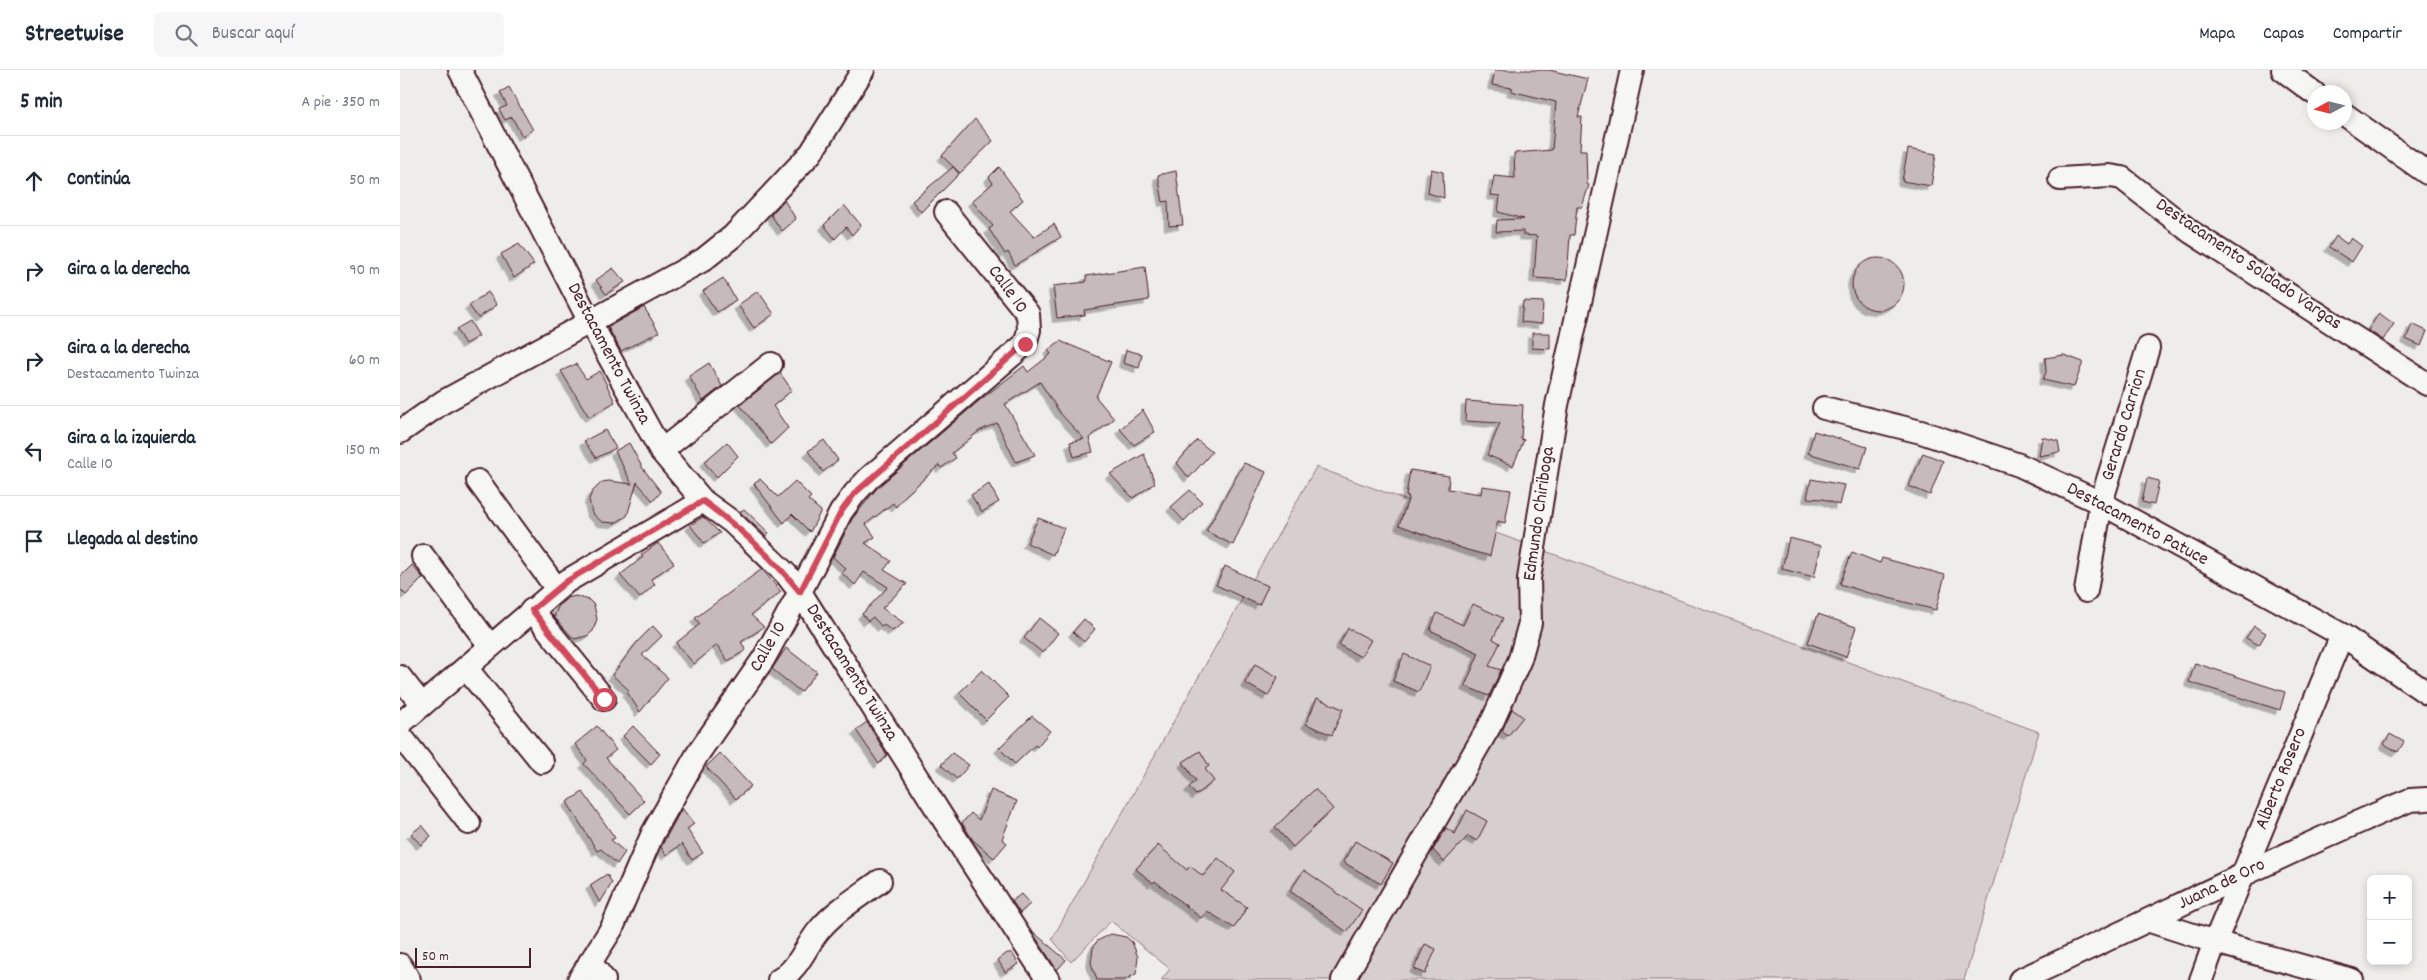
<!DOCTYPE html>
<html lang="es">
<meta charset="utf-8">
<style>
:root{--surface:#fff;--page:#f6f6f7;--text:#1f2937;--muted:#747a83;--line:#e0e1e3}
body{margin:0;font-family:Dekko,sans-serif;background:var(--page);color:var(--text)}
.controls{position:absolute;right:15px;bottom:15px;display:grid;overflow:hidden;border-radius:8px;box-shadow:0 2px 8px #0003}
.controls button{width:45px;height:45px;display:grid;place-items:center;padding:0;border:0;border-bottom:1px solid var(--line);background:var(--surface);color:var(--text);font:25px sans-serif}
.compass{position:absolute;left:1907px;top:15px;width:45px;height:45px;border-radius:50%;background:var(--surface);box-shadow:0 2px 8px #0003;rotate:263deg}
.scale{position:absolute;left:15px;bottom:12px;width:116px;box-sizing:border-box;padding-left:5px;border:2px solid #4a1f2b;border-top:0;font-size:14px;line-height:18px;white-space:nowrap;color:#4a1f2b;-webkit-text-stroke:4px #f6f6f2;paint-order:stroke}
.stop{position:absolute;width:15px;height:15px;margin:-11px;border:4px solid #d1495b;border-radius:50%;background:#fff}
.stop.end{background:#d1495b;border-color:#fff;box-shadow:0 1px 5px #0008}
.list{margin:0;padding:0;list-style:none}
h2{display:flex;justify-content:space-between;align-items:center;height:65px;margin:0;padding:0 20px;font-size:21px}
h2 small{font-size:16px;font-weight:400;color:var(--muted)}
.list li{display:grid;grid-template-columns:32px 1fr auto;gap:15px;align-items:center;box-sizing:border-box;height:90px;padding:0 20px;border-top:1px solid var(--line)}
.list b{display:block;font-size:19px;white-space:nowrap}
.list p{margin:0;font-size:16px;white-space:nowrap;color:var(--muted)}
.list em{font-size:16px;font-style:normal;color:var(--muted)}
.icon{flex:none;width:28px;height:28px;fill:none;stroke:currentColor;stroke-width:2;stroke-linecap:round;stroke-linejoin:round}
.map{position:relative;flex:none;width:2027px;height:910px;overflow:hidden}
header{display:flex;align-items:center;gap:30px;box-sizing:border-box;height:70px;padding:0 25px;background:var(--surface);border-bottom:1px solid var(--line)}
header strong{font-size:24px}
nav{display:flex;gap:28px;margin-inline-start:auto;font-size:18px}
.search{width:350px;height:45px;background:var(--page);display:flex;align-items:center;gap:12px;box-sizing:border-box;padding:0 18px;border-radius:8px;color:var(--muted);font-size:19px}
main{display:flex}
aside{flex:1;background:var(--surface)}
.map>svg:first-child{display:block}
.green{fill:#d7cfce;stroke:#90777c}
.building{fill:#c6babb;stroke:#4a1f2b;filter:url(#shadow)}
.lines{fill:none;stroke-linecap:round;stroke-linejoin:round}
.minor-casing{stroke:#4a1f2b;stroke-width:26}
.minor{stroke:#f6f6f2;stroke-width:22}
.route{stroke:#d1495b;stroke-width:6}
.labels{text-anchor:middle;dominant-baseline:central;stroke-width:4;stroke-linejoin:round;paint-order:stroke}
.street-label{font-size:19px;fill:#4a1f2b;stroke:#f6f6f2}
</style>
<header>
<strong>Streetwise</strong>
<div class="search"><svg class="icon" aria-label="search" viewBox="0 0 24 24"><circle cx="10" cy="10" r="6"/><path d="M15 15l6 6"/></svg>Buscar aquí</div>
<nav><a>Mapa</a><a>Capas</a><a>Compartir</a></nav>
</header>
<main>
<aside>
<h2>5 min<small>A pie · 350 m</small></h2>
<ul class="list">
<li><svg class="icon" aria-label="ahead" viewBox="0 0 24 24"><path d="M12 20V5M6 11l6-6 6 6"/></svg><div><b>Continúa</b></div><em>50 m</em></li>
<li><svg class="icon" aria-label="right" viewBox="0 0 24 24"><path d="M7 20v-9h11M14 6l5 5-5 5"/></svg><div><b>Gira a la derecha</b></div><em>90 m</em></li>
<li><svg class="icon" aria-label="right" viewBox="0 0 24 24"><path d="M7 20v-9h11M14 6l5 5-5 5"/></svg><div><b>Gira a la derecha</b><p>Destacamento Twinza</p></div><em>60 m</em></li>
<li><svg class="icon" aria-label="left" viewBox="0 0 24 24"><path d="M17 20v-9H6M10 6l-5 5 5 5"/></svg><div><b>Gira a la izquierda</b><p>Calle 10</p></div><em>150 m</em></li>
<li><svg class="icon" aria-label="arrive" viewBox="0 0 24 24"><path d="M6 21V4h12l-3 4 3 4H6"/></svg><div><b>Llegada al destino</b></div></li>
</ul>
</aside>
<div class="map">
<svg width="2027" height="910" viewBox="0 0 2027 910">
<defs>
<filter id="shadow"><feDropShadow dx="-4.5" dy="4.5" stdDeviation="0" flood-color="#0004"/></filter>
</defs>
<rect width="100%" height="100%" fill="#efedea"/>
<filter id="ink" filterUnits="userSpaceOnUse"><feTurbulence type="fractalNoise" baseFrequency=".02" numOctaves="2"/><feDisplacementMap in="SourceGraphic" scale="10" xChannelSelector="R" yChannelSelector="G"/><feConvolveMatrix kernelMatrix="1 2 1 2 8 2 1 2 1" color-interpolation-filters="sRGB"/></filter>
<g filter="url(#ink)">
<polygon class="green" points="916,397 1639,662 1564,910 761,910 770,899 711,851 671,892 652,869"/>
<g class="building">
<polygon points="1095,0 1149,0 1188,9 1178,47 1182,47 1180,80 1186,80 1187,114 1189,115 1182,137 1177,137 1174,165 1170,165 1167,210 1134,208 1137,166 1123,165 1123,161 1096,162 1097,150 1124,149 1098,142 1100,126 1091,125 1094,106 1115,108 1114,83 1152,80 1156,32 1111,21 1113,18 1092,15"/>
<polygon points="109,17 133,60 122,66 112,47 105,50 99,39 107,36 100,22"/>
<polygon points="575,49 593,71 560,103 542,86"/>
<polygon points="1508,79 1536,84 1531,116 1502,111"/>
<polygon points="553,97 559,104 521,142 512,131"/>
<polygon points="599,97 623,130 610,141 634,167 654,154 661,167 615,195 608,182 605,184 589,159 593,156 572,131 593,113 589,107"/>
<polygon points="1031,99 1043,102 1044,128 1028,123"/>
<polygon points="776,101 783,155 769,156 768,131 763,132 758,105"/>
<polygon points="384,130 396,149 382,161 371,145"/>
<polygon points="444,135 461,155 452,165 446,157 435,169 424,155"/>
<polygon points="1936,166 1947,174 1951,168 1962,176 1952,192 1929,177"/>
<polygon points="119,174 134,194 114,208 101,184"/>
<circle cx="1478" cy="214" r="26"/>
<polygon points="745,197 749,230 684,240 685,245 657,248 653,216 686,212 686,206"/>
<polygon points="213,198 225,212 206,224 196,210"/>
<polygon points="323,208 336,230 317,242 303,221"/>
<polygon points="358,221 374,244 354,258 338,235"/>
<polygon points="88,222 97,235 78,248 69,235"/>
<polygon points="1123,231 1143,232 1142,254 1121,252"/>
<polygon points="244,237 259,262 221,281 208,257"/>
<polygon points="1979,243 1994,254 1983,270 1968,260"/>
<polygon points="70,251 79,266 65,274 56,259"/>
<polygon points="2012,254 2027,261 2021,276 2006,269"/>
<polygon points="1132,263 1150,263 1150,279 1132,278"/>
<polygon points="660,271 711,292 696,327 714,349 689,368 693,382 674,387 670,372 684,369 660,343 640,312 605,334 635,385 616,392 597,353 579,361 552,383 556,388 541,398 539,395 505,426 496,437 493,433 466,454 475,467 465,473 491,491 484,500 507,514 482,538 504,553 492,561 484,555 482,557 473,547 468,551 462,544 488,517 464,502 455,515 442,503 446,499 433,487 452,449 478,417 580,330 624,296 628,302 651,284 648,280"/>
<polygon points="726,280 742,284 739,298 723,293"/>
<polygon points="1664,285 1683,292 1674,317 1643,310 1646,302 1645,288"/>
<polygon points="309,293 322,316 303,331 289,306"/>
<polygon points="176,294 186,309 200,301 215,332 189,347 161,301"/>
<polygon points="380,303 392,320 373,336 388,358 371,374 340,335"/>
<polygon points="1066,331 1123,335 1121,369 1124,370 1113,396 1087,385 1100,353 1065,351"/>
<polygon points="743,340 755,362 734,375 720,359"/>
<polygon points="205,360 216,378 196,388 184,371"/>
<polygon points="1414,361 1467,377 1460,399 1408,383"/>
<polygon points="1642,367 1658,371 1660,382 1639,386"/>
<polygon points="424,370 438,390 423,402 408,381"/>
<polygon points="797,370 812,382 789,408 777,393"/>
<polygon points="327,372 338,386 317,407 304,392"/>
<polygon points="229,373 242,397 261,422 253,431 237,412 227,446 215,453 202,452 192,443 189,429 192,422 202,412 209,411 232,414 215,381"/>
<polygon points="1523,383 1543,391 1530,425 1509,416"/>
<polygon points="744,384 755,413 733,428 710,404"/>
<polygon points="844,393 866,402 833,475 806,461"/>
<polygon points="1010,400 1049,406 1048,419 1081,424 1082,416 1111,420 1105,453 1098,451 1090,486 1067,480 999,455 1009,427 1006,426"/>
<polygon points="1747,408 1759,411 1754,435 1742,432"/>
<polygon points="360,409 378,427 395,411 411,427 408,430 421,441 410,462 392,444 384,453 354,414"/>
<polygon points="1411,409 1444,415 1439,435 1423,429 1407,428"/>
<polygon points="589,414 599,432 582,442 571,425"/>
<polygon points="790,420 802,432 784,451 771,437"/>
<polygon points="344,439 369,463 366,466 340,442"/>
<polygon points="303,447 320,463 304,473 290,455"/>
<polygon points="638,448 664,458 653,485 627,473"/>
<polygon points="1389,468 1421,476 1414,507 1382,499"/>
<polygon points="258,473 274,493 251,509 255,514 240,528 220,505 243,487 241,485"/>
<polygon points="1452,482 1480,493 1482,488 1545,505 1536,540 1465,522 1440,514"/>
<polygon points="12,495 23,508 6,525 0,519 0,507"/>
<polygon points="825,496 868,516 859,535 816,515"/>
<polygon points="362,499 381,522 351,545 364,557 341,572 346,580 328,591 317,575 294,594 276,573 300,554 295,548"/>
<polygon points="175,526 189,530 194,535 197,549 193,561 187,566 174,569 155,548 155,544 159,535 168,528"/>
<polygon points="1073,534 1103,548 1093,569 1100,573 1089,596 1101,600 1089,626 1065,616 1079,583 1030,560 1037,543 1063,555"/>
<polygon points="1418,544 1456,557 1446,587 1408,573"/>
<polygon points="639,548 658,563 643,583 624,568"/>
<polygon points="684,549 695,559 684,572 673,562"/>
<polygon points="253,556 262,566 242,585 268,608 240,642 227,622 229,620 212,605 238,571"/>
<polygon points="1854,556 1866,563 1859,575 1846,568"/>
<polygon points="948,558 971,570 961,587 939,575"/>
<polygon points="386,578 417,602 401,622 372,599"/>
<polygon points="1004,584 1030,596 1019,622 993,611"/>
<polygon points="1795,593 1885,622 1880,640 1789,612"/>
<polygon points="855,594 878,607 868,626 845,613"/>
<polygon points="582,600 609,627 586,650 559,623"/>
<polygon points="917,628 943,639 932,665 906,654"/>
<polygon points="1112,639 1123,647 1108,666 1102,661"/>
<polygon points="632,646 650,661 637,677 635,675 615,694 599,678"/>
<polygon points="467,652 487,685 479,694 456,660"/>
<polygon points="197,656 216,680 206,688 244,731 230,744 184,694 187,690 175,674"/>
<polygon points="233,656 260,684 251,694 223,666"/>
<polygon points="1990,664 2004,672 1998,682 1984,674"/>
<polygon points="800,681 809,696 805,699 814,711 796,725 789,717 796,711 783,692"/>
<polygon points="320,683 351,716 336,729 306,697"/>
<polygon points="552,683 569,695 557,709 541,695"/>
<polygon points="915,719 933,739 893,777 875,757"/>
<polygon points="591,720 617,731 602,769 607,773 594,788 573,770 562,753 571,743 579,750"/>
<polygon points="183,722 215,768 211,770 225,782 217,794 201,779 197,781 167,732"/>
<polygon points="282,738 294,754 287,759 303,783 292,790 282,774 266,785 261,777"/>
<polygon points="1067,740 1087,751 1077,771 1068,766 1044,792 1033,780 1046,758 1055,764"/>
<polygon points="22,755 31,766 21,775 11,764"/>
<polygon points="955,771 993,793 981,814 943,792"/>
<polygon points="758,775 787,800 790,796 803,806 818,788 835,802 821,820 847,837 834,858 807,841 801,848 755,811 753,813 736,799"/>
<polygon points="904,800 962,840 947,862 890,821"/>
<polygon points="207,804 212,813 200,833 190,815"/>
<polygon points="621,824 630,834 620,843 612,831"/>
<polygon points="631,860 666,890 657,900"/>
<polygon points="711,864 726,867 732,872 738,887 736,904 724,910 697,910 691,893 693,878 697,871"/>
<polygon points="1025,874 1036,879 1025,904 1014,899"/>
<polygon points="607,883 612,883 619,894 605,902 598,890"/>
</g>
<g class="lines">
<defs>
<g id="minor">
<polyline points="60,0 190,252 261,381 303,431 332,452 386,504 400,522 542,747 648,910"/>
<polyline points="1883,0 1914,23"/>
<polyline points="1944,44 2027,103"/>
<polyline points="1660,109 1710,106 1722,108 1791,162 2027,314"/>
<polyline points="1424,338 1521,362 1619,395 1701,433 1942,565 2027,623"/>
<polyline points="0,362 43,332 303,190 333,166 411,83 463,0"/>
<polyline points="261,381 371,294"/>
<polyline points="78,411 157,519"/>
<polyline points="23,486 90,576"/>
<polyline points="1686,521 1701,433 1748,278"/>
<polyline points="132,540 204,629"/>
<polyline points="66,598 142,692"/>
<polyline points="0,607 22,635"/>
<polyline points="0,654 167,511 303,431"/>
<polyline points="0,665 69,753"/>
<polyline points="1750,851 1815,872 1952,910"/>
<polyline points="190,892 204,910"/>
<polyline points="0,895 9,910"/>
<polyline points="179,910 212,858 253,763 297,685 364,588 400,522 441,442 455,423 469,408 625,274 629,260 628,244 546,142"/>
<path d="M 379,910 C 399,899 406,875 420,859 C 436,840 460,826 480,811"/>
<polyline points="943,910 1093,650 1120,589 1130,553 1129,509 1157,335 1232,0"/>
<path d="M 1620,910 C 1750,851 1878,785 2010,730 L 2027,729"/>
<polyline points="1801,910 1815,872 1942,565"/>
</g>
</defs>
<use href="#minor" class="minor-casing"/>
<use href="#minor" class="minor"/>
</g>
</g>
<g class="lines" filter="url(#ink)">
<path class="route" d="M 204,629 L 132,540 L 167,511 L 303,431 C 339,457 372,487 400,522 L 441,442 L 455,423 L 625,274"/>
</g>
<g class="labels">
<g class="street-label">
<text transform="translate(1848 195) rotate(34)">Destacamento Soldado Vargas</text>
<text transform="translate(607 220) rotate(54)">Calle 10</text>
<text transform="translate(208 284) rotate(62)">Destacamento Twinza</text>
<text transform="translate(1725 355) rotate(-73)">Gerardo Carrion</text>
<text transform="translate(1140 444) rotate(-82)">Edmundo Chiriboga</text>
<text transform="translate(1737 455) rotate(28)">Destacamento Patuce</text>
<text transform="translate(369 577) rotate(-60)">Calle 10</text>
<text transform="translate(451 603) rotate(58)">Destacamento Twinza</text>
<text transform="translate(1882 709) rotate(-68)">Alberto Rosero</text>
<text transform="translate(1822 815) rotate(-26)">Juana de Oro</text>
</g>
</g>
</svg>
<div class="controls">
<button>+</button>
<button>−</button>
</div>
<svg class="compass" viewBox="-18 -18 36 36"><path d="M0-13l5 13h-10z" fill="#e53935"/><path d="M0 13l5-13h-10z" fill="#747a83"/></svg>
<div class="scale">50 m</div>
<div class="stop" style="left:204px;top:629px"></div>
<div class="stop end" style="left:625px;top:274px"></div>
</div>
</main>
